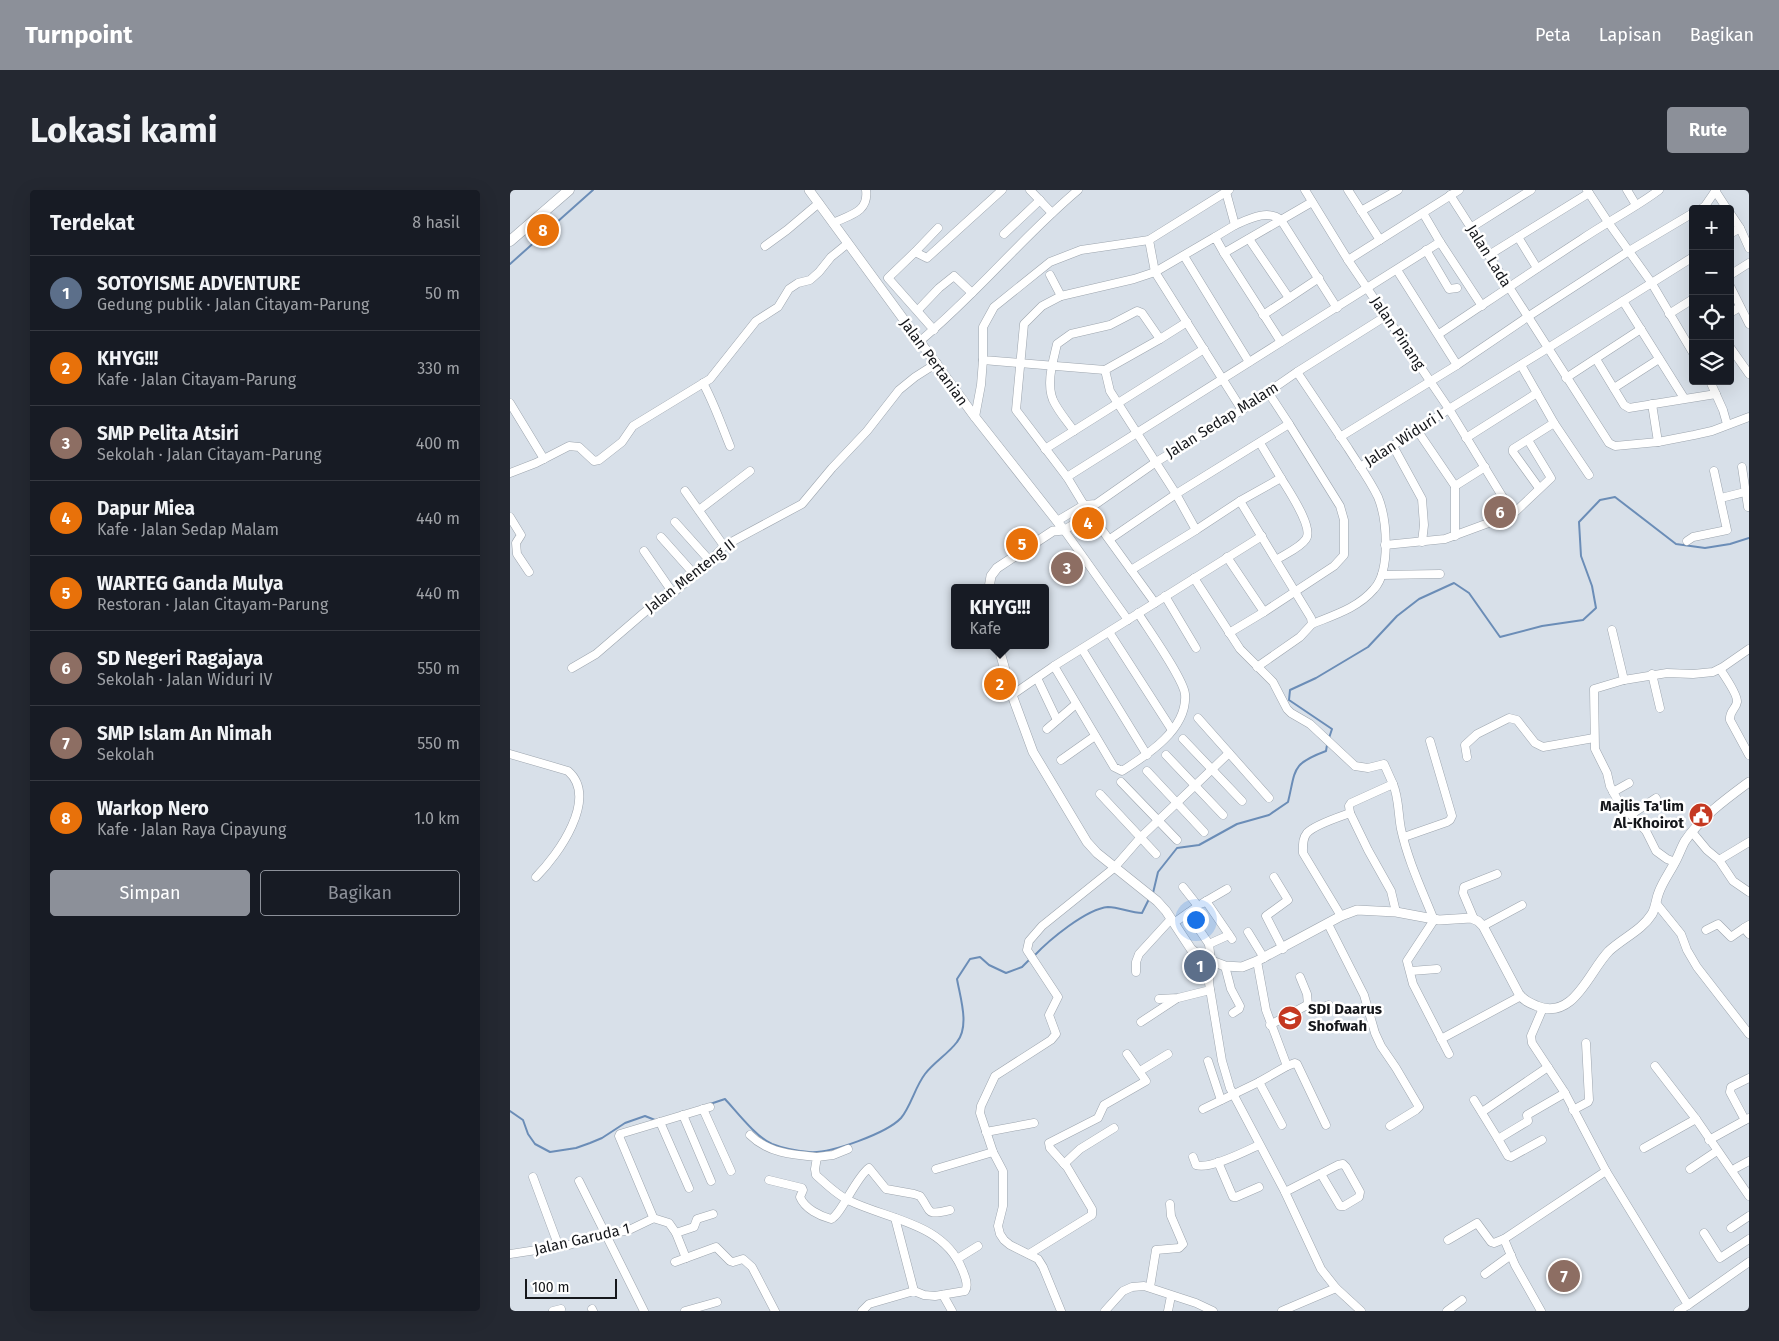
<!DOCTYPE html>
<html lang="id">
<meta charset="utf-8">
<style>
:root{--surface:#171b24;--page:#242831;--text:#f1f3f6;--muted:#9ea1a6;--line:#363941;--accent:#8c9099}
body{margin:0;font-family:"Fira Sans",sans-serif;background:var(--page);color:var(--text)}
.controls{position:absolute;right:15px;top:15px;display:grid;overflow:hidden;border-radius:5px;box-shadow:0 5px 20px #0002}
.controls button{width:45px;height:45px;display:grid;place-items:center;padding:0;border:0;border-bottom:1px solid var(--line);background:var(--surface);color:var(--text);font:25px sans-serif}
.scale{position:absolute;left:15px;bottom:12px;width:92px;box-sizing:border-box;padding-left:5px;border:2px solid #15171b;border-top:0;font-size:14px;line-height:18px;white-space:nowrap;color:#15171b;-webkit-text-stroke:4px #fff;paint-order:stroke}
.you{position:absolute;left:685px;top:729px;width:18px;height:18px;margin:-12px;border:4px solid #fff;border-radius:50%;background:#1a73e8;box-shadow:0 0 0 8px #1a73e833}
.badge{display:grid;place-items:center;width:32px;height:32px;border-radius:50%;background:var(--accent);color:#fff;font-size:16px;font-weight:700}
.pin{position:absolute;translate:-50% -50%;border:2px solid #fff;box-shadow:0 1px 5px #0006}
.popup{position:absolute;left:441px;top:394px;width:98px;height:65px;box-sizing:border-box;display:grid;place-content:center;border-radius:5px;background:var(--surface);filter:drop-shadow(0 1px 4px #0005);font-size:16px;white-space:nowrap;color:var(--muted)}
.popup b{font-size:19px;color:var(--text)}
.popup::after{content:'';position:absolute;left:50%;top:100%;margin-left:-10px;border:10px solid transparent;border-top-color:var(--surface)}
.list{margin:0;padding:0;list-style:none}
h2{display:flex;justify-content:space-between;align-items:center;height:65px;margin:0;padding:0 20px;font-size:21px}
h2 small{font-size:16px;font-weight:400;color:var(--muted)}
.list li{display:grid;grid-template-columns:32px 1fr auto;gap:15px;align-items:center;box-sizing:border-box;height:75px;padding:0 20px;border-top:1px solid var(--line)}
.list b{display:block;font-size:19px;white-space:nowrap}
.list p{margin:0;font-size:16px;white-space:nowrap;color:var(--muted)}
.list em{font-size:16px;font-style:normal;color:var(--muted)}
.actions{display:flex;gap:10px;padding:15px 20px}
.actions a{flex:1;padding:11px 0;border:1px solid var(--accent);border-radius:5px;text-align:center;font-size:18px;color:var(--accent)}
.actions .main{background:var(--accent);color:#fff}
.icon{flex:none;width:28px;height:28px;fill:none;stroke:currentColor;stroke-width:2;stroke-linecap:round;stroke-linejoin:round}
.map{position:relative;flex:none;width:1239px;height:1121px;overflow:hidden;border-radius:5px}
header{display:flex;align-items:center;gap:30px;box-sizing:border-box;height:70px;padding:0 25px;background:var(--accent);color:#fff}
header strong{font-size:24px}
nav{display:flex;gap:28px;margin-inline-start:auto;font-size:18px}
.intro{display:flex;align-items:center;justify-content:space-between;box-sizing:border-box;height:120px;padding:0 30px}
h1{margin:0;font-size:35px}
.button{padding:12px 22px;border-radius:5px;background:var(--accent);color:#fff;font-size:18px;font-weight:700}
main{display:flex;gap:30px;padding:0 30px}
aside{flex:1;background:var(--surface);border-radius:5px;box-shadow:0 5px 20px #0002}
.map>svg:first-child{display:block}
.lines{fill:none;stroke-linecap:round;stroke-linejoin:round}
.stream{stroke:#6b8db7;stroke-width:2}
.minor-casing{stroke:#9da5ae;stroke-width:9}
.tertiary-casing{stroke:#9da5ae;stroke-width:10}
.secondary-casing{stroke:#9da5ae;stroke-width:11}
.minor{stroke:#fff;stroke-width:8}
.tertiary{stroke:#fff;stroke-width:9}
.secondary{stroke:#fff;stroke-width:10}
.labels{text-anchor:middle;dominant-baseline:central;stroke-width:5;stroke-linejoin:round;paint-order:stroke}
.street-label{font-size:15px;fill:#15171b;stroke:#fff}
.poi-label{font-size:15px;font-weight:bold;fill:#15171b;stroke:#fff;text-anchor:end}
</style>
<header>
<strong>Turnpoint</strong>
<nav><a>Peta</a><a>Lapisan</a><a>Bagikan</a></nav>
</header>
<div class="intro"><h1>Lokasi kami</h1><a class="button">Rute</a></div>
<main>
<aside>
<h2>Terdekat<small>8 hasil</small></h2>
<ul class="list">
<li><span class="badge" style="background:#5c6f8a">1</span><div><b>SOTOYISME ADVENTURE</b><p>Gedung publik · Jalan Citayam-Parung</p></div><em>50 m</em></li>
<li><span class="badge" style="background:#e8710a">2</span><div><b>KHYG!!!</b><p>Kafe · Jalan Citayam-Parung</p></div><em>330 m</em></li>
<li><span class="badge" style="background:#8d6e63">3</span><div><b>SMP Pelita Atsiri</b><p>Sekolah · Jalan Citayam-Parung</p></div><em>400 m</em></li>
<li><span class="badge" style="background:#e8710a">4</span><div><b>Dapur Miea</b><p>Kafe · Jalan Sedap Malam</p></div><em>440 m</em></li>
<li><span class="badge" style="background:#e8710a">5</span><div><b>WARTEG Ganda Mulya</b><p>Restoran · Jalan Citayam-Parung</p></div><em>440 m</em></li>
<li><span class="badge" style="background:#8d6e63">6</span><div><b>SD Negeri Ragajaya</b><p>Sekolah · Jalan Widuri IV</p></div><em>550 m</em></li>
<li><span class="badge" style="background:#8d6e63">7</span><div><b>SMP Islam An Nimah</b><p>Sekolah</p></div><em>550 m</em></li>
<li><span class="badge" style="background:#e8710a">8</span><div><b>Warkop Nero</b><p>Kafe · Jalan Raya Cipayung</p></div><em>1.0 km</em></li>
</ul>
<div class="actions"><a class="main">Simpan</a><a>Bagikan</a></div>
</aside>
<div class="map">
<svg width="1239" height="1121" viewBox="0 0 1239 1121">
<rect width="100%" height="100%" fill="#d8e0e9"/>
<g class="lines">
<g class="stream">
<polyline points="0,74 83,0"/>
<polyline points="819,548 822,539 779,510 780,500 806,488 858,457 887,426 909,409 944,393 959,403 990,447 1032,436 1073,430 1086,418 1082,396 1071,366 1069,332 1090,310 1105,307 1166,354 1195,358 1220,354 1239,348"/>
<path d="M 643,703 L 648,682 L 667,658 L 689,655 L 727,634 L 759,625 L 778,612 C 786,579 781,574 816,561 L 817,555"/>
<path d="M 524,766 C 539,750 576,719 598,717 C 609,717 621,723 632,723 L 639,709"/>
<path d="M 200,914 L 215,909 C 227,922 246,947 262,954 C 272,958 288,961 299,962 C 320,964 377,943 391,928 C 401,916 405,897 415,884 C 424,872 438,864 447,852 C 460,836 450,807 447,789 L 460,769 L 470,767 L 479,775 L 496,783 L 512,777 L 520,769"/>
<polyline points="0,921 13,930 18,944 25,954 40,962 66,958 80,953 92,948 115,933 135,926 145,930"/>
</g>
<defs>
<g id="minor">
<polyline points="520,0 542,23"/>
<polyline points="795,0 838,70 939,219 1003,324"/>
<polyline points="838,0 870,50"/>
<polyline points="1077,0 1098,32 1141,92 1183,163"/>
<polyline points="1117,0 1126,15"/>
<polyline points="1206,2 1217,19"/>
<polyline points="940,5 1099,253 1105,256 1148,252 1184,245 1202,241 1239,227"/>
<polyline points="802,12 771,30 827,118"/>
<polyline points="1191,19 1195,16 1206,0"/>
<polyline points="851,21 888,0"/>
<polyline points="913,23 930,52 972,116"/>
<polyline points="1220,23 1230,38 1239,58"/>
<path d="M 323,33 C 340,25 359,22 356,0"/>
<path d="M 725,35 C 739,29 758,19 771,30 L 714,63 L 771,152 L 930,52"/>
<polyline points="962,37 1021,0"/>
<polyline points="494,44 530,10"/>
<polyline points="1220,44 1230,38"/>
<polyline points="705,47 725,35 716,2"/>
<polyline points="1008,47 1027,78"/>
<polyline points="739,49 779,108 753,125"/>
<polyline points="639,50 645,82 732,220"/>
<polyline points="255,56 277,40 309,13"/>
<polyline points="916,60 939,99 947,98"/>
<polyline points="405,62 428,38"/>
<polyline points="979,65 1079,3"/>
<polyline points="674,66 739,172"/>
<polyline points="838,70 949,0"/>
<polyline points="887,80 947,175"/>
<polyline points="540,85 551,106"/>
<polyline points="1220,85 1239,73"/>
<polyline points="1220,96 1239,134"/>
<polyline points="779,108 809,88"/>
<polyline points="1113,111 1174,208"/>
<polyline points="408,120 429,98 444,86 462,103"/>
<polyline points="1220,123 1230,117"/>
<polyline points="1159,124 1183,109"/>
<polyline points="677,132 650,149 595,180 473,170 473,137 484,117 540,72 571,60 639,50 719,0"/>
<polyline points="424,140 378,88 405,62 417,68 492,0"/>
<path d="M 929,144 C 977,112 1024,80 1072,49 C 1097,32 1125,18 1149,0"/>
<path d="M 410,151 C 466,105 512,47 568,0"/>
<polyline points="1220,157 1239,184"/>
<polyline points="1086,169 1114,215 1119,218 1206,204"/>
<polyline points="1011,175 1044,233 1079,285"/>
<polyline points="595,180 600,201 666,304 600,349"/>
<path d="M 787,182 C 804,207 821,233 838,258 C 848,274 860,290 868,307 C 877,329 881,380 864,399 C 848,418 824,425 802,434"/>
<polyline points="1056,188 1131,139"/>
<polyline points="1200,191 1213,220 1217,234"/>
<path d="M 193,193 C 204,213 211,234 220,256"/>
<polyline points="1104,198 1149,169"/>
<polyline points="0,213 34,269"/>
<polyline points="1142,214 1148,252"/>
<polyline points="465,227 471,195 473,170"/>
<polyline points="907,240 945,296 945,346"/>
<path d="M 564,241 C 557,231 548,221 543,210 C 536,193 543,172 547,154 L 561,144 L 600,135 L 627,121 L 632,123 L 650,149"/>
<polyline points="830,247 947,175 1019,126 1119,61 1183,23"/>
<polyline points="956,248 1027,203"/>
<polyline points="750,253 771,288"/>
<polyline points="883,256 912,309 914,335 912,352"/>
<polyline points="535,259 694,159"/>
<polyline points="850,277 939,219 1038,158 1183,67"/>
<polyline points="1232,277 1238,317"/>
<polyline points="0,283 26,273 59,256 69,257 84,271 89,270 112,252 123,236 200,189 246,131 268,117 279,99 288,93 300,90 309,82 321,67 337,54"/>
<polyline points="557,287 771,152"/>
<polyline points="945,296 975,277"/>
<polyline points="1029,298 1003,262 1003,259 1044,233"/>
<polyline points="175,301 214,356"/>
<polyline points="1211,308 1239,301"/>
<path d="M 730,311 L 771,288 C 778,300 804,337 796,349 C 790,358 775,364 766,370"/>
<polyline points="189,320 240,281"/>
<polyline points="583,320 581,324 554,340 618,430"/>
<polyline points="0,327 11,345 6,353 7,364 19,382"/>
<polyline points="547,331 574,315 586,314 646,272 732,220 787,182 876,126"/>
<polyline points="165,332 200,371"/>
<polyline points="151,347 184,384"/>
<polyline points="1177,351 1183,347 1217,340 1204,281"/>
<polyline points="875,355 935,349 1003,324 1041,288 1018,250"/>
<polyline points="134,361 163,403"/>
<polyline points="717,367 754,422"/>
<polyline points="621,380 686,340"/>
<polyline points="872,385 930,384"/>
<polyline points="684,388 730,459 763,492 777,519 781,523 800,534 845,576 858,578 874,574 883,594"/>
<polyline points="655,406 686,458"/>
<polyline points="645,413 574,315 557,287 506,220 514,134 532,116 551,106 624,89 645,82 705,47 714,63"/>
<polyline points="1102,440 1114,490 1084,499 1085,559 1097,583 1100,596 1108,611 1136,641 1146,661 1157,669 1165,672"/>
<polyline points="599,442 662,540"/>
<polyline points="719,443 754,422 824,376 834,365 834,330 830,316 779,234"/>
<polyline points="572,459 637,565"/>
<path d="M 544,476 L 604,577 L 612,581 C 637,565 678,539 675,504 C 673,488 638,439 628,423"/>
<polyline points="747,477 790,447 802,434 801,428 730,311 686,340 666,304 779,234 758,202"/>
<polyline points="62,478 86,464 136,421 163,403 199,372 214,356 292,314 322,278 357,241 389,200 405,187 427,173"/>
<path d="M 1210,479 C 1214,485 1228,505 1227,512 C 1226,519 1219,521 1220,530 L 1239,565"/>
<polyline points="1142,484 1150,518"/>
<polyline points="527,488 547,530"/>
<polyline points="1114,490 1157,483 1183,484 1203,482 1213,477 1239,459"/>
<polyline points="502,505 544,476 752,346"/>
<polyline points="688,528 759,608"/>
<polyline points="537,539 566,514"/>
<polyline points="673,549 732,611"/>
<path d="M 0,564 L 58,581 C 89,608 48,665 26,687"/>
<polyline points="656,565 713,625"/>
<polyline points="957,567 955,555 967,544 999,528 1007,530 1025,553 1033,557 1084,548"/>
<polyline points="551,570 585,546"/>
<polyline points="637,581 694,642"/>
<polyline points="611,592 667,650"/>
<polyline points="1103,602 1119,593"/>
<polyline points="590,604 646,664"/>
<path d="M 840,623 L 839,616 L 841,613 L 883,594 C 889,608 888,624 891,639 C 898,671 912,700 924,730 L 897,771 L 903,794 L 939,864"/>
<polyline points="1122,624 1146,608"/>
<polyline points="1182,642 1197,660 1209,670 1223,691 1239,702"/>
<polyline points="894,647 937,632 940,630 942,626 920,551"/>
<polyline points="1209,670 1239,652"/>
<polyline points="764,687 778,710 756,726 773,759"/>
<polyline points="673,697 688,716 678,723"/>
<polyline points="696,711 722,749"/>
<polyline points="693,713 717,699"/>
<polyline points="1146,713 1171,744 1177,760 1187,777 1239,844"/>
<path d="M 831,726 L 793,663 C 793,656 792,649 797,643 C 804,635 829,627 840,623 L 858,660 L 881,701 L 886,722"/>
<polyline points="964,729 953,703 954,697 987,684"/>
<polyline points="668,730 678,723 699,754 701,771 699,793 712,871 720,898 775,1002 811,1079 826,1098 772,1121"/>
<polyline points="818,734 854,805 865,843 871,856 886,878 909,917 906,920 880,936"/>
<polyline points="1239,735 1234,738 1239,744"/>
<polyline points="973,736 1012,715"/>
<polyline points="1196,740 1208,734 1221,747 1234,738"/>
<polyline points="738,742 754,768"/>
<polyline points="699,754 719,745"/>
<polyline points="715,776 721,799 730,816 729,819 723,823"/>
<polyline points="901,781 927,779"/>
<polyline points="626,782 626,772 629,764 661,729"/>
<polyline points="790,787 797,804 798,815"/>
<polyline points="649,809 668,808 700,800"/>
<polyline points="1033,818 1021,846 1022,853 1055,903 1096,981 1178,1115 1168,1121"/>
<polyline points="631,832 666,809"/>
<polyline points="760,835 797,815 803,821 819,815"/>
<polyline points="931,849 1011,806"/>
<polyline points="698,871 711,910"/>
<polyline points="777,876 785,873 787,874 816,935"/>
<polyline points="1145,876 1186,929 1239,1006"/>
<polyline points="630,881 658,864"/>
<polyline points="749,892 772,935"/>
<polyline points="964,910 988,949"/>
<polyline points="193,919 221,981"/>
<polyline points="693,919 749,892 777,876 756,820 747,771"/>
<polyline points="1063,920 1078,912 1079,910 1076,853"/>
<polyline points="972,922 1038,877"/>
<polyline points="173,925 201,991"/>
<polyline points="1235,930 1220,902 1221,897 1239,888"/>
<polyline points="150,932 179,998"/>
<polyline points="476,942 524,933"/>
<path d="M 240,945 C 258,963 283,965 307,967 L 305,979 L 306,985 C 316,994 328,1006 340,1011 C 380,1030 433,1033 452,1079 C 455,1086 459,1095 455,1101 L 425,1106 L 414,1105 L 404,1101 L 359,1114 L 352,1121"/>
<polyline points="1032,950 1001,967 998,966 988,949 1018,931 1017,925 1055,903"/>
<polyline points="1199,950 1239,928"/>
<polyline points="1134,958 1186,929"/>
<polyline points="307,967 323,965 338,959"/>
<path d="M 683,967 L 686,975 C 699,980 736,961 749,955"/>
<polyline points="708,972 723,1007 726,1007 749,997"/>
<polyline points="554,974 570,959 604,938"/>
<polyline points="1226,978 1239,971"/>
<polyline points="426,979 483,962"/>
<polyline points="1180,979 1207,961"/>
<polyline points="23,987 49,1057"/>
<path d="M 259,990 L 292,998 L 293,1000 L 290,1007 C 295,1019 310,1026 321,1029 C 331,1025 346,987 359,978 L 376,999 L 404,1004 L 410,1006 C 422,1022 415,1026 440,1020"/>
<polyline points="69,991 134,1121"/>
<polyline points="775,1002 828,975 833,974 836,977 850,1002 849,1007 834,1016 830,1016 811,984"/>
<polyline points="143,1028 159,1033 166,1043 176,1068"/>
<polyline points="385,1028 404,1101"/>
<polyline points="1221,1038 1239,1026"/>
<polyline points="166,1043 184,1037 187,1029 203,1024"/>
<polyline points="1194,1043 1210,1068 1239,1049"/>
<polyline points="994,1049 1005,1075 1031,1121"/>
<polyline points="938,1050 967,1033 981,1052 984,1053 994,1049 1096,981"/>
<polyline points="0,1064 59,1055 85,1047 119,1040 142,1029 143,1027 109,946 110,944 200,917"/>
<polyline points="519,1064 582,1025 582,1019 557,977 540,958 539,953 588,928 594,915 636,891 617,864"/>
<polyline points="447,1069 468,1056"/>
<polyline points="165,1072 206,1057 220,1071 223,1072 233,1069 242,1077 265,1121"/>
<polyline points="975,1084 1001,1065"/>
<polyline points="640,1097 646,1060 669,1058 673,1054 661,1026 660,1014"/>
<polyline points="826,1098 851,1121"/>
<polyline points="433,1105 442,1121"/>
<polyline points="1178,1115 1239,1072"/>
<polyline points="82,1119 83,1121"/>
<polyline points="43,1121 51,1119"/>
<polyline points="175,1121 207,1112"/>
<polyline points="551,1121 533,1077 528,1069 500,1055 494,1050 490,1044 488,1036 493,1016 493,981 483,962 470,923 471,916 485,886 541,850 546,844 539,825 548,807 517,760 519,751 532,736 604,678 631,647 719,563"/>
<polyline points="595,1121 613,1101 622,1097 634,1096 686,1113 703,1121"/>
<polyline points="658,1121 661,1106"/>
<polyline points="937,1121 952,1110"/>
</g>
<g id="tertiary">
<polyline points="299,0 465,227 554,340 543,341 487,378 481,386 479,398"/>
<path d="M 488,455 L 502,505 L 523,562 L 577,652 L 587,663 L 647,711 L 656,721 L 681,759 L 691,767 L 715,776 L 732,777 L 747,771 L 831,726 L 847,720 L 886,722 L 929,730 L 961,728 L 968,731 L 973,736 L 1009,804 C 1014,811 1020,813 1027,816 C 1064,831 1079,781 1099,761 C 1113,748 1132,740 1142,724 C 1146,717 1146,709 1149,702 C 1153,691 1160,682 1165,672 C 1169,665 1171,658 1175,651 C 1191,627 1216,609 1239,592"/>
</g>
<polyline id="secondary" points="0,51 59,0"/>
</defs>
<use href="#minor" class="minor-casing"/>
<use href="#tertiary" class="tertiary-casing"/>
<use href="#secondary" class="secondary-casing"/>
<use href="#minor" class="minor"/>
<use href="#tertiary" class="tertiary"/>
<use href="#secondary" class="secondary"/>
</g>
<defs>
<symbol id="civic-disc" viewBox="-11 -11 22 22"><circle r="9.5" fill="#c43821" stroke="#fff"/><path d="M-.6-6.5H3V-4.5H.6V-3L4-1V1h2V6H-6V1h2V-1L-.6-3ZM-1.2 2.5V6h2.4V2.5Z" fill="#fff"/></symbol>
<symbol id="school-disc" viewBox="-11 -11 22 22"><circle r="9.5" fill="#c43821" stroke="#fff"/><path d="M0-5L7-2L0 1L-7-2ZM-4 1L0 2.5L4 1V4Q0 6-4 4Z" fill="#fff"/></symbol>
</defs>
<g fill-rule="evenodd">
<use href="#civic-disc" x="1177" y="611" width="28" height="28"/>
<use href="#school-disc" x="766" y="814" width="28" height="28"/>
</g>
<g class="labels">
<g class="street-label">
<text transform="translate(979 66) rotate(58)">Jalan Lada</text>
<text transform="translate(888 143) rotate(56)">Jalan Pinang</text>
<text transform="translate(424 172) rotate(54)">Jalan Pertanian</text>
<text transform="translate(712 230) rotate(-32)">Jalan Sedap Malam</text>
<text transform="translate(894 248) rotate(-33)">Jalan Widuri I</text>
<text transform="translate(180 386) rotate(-38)">Jalan Menteng II</text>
<text transform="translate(72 1049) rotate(-13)">Jalan Garuda 1</text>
</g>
<g class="poi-label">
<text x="1174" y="616">Majlis Ta'lim<tspan x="1174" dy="17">Al-Khoirot</tspan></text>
<text x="798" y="819" text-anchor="start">SDI Daarus<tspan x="798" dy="17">Shofwah</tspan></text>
</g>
</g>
</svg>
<div class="controls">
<button>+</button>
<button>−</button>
<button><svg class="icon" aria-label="locate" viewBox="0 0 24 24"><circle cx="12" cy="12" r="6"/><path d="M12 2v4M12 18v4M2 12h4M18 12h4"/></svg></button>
<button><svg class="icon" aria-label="layers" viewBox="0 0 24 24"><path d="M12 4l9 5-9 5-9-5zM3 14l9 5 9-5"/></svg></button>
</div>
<div class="scale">100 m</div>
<div class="you"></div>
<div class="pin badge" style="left:690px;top:776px;background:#5c6f8a">1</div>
<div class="pin badge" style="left:490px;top:494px;background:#e8710a">2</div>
<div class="popup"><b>KHYG!!!</b>Kafe</div>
<div class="pin badge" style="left:557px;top:378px;background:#8d6e63">3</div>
<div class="pin badge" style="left:578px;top:333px;background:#e8710a">4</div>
<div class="pin badge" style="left:512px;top:354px;background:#e8710a">5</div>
<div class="pin badge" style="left:990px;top:322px;background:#8d6e63">6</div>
<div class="pin badge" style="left:1054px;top:1086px;background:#8d6e63">7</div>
<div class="pin badge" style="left:33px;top:40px;background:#e8710a">8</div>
</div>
</main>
